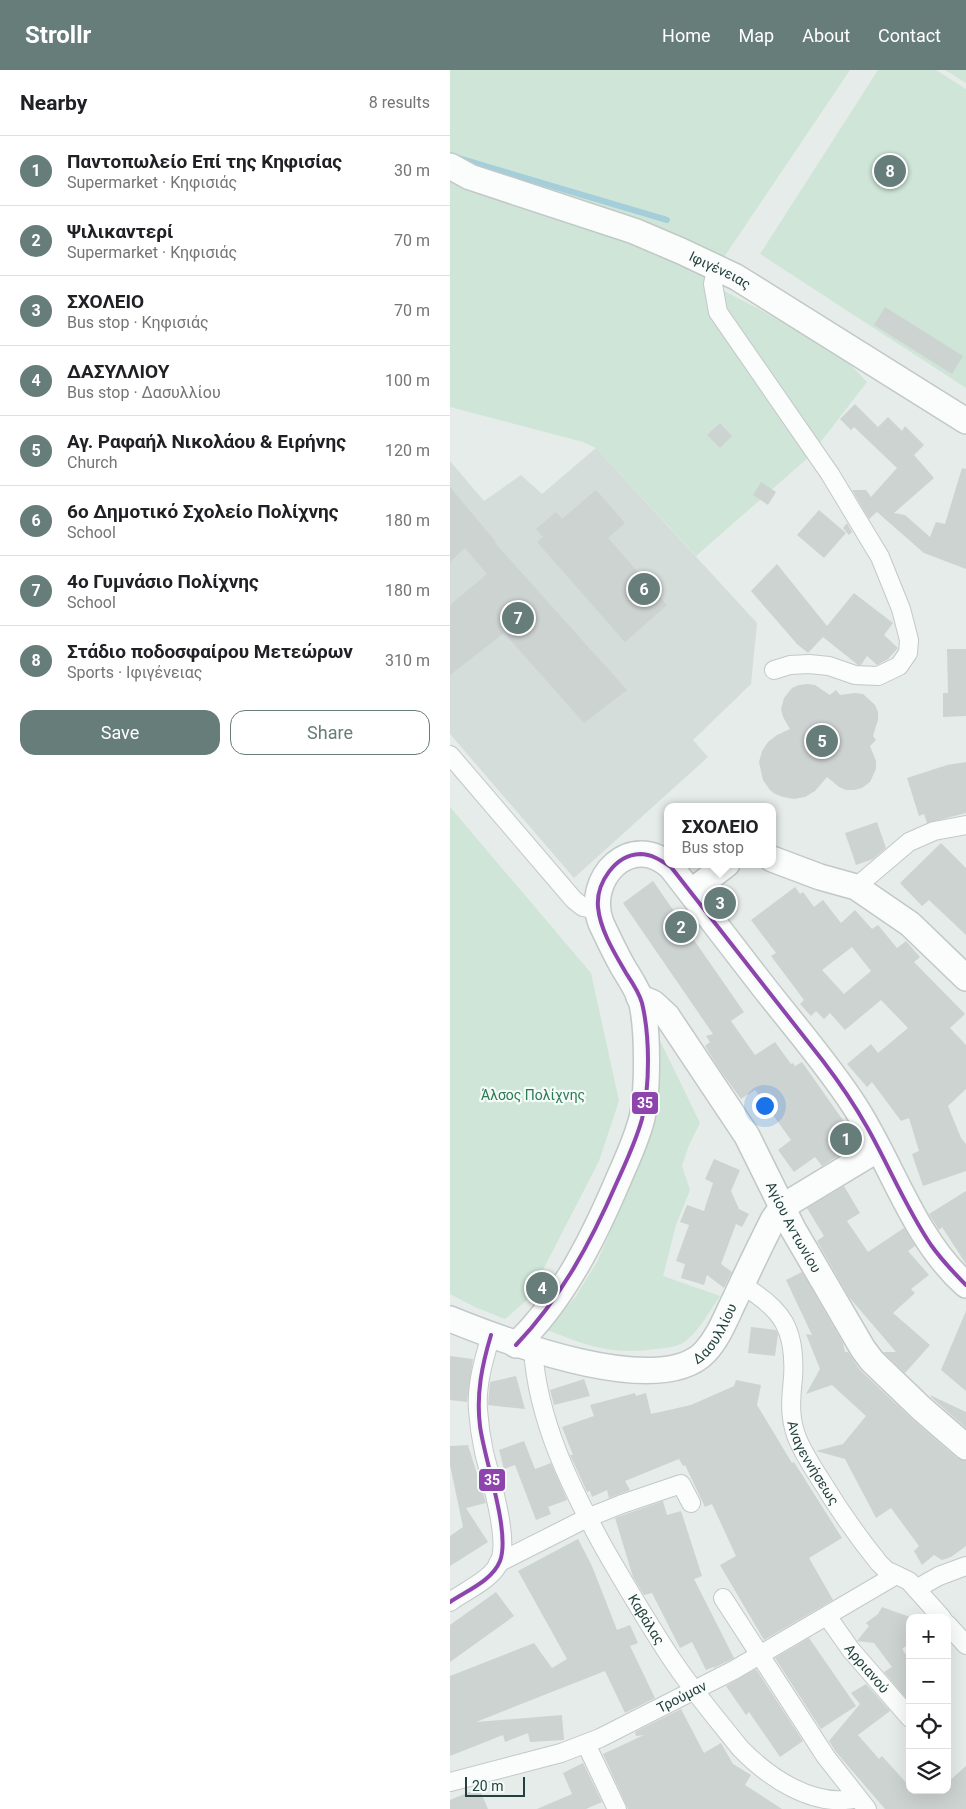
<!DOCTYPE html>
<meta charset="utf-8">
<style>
:root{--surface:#fff;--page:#f2f2f2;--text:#202124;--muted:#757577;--line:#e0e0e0;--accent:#677d79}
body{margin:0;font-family:Roboto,sans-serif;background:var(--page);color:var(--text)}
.controls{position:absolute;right:15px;bottom:15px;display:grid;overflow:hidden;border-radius:10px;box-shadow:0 5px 20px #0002}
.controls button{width:45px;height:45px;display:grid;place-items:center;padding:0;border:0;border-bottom:1px solid var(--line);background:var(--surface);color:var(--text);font:25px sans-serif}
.scale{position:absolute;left:15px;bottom:12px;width:60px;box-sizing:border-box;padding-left:5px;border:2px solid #22413c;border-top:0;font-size:14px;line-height:18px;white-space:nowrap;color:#22413c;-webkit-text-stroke:4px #f4faf8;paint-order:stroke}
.you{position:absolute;left:314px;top:1035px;width:18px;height:18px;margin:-12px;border:4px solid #fff;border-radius:50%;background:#1a73e8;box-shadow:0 0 0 8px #1a73e833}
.badge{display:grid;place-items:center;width:32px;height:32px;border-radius:50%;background:var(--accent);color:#fff;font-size:16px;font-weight:700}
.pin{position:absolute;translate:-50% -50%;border:2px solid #fff;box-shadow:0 1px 5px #0006}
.popup{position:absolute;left:214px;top:733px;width:112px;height:65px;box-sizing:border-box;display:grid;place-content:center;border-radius:10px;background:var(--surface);filter:drop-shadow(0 1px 4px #0005);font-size:16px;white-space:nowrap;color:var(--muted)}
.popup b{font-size:19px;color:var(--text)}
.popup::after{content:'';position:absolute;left:50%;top:100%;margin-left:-10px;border:10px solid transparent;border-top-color:var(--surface)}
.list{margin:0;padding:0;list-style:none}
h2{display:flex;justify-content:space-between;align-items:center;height:65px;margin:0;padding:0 20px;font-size:21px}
h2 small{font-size:16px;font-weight:400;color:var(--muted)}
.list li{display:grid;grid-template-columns:32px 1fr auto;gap:15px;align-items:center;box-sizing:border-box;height:70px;padding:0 20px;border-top:1px solid var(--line)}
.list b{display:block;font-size:19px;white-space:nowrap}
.list p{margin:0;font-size:16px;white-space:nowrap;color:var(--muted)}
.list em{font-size:16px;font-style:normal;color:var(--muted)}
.actions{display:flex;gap:10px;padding:15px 20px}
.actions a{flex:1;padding:11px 0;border:1px solid var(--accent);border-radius:15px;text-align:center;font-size:18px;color:var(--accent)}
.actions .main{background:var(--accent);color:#fff}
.icon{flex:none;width:28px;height:28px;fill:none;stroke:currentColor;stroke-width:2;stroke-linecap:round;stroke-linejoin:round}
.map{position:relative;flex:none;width:516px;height:1739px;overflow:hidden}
header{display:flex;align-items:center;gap:30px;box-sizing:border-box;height:70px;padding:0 25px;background:var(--accent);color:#fff}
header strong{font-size:24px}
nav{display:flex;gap:28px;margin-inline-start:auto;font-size:18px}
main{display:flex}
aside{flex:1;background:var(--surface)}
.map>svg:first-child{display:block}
.built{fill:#d4ddda}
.green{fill:#cfe5d8}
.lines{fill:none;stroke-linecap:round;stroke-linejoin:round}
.stream{stroke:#a5cedb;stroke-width:6}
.building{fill:#cdd3d1;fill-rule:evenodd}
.street-casing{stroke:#c3c9c7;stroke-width:20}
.secondary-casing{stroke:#c1c9c7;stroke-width:28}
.street{stroke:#fbfcfc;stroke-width:18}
.secondary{stroke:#fbfcfc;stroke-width:25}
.bus-1-casing{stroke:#f4faf8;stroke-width:8}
.bus-1{stroke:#8e44ad;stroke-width:4}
.labels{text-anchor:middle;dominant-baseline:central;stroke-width:4.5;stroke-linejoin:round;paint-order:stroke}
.street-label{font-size:14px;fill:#22413c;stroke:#f4faf8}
.park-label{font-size:14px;fill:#2a7a52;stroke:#f4faf8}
.line-badge{stroke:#f4faf8;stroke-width:2}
.badge-label{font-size:14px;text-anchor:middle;font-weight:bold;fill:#fff}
</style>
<header>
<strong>Strollr</strong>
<nav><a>Home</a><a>Map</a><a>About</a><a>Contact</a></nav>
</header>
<main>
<aside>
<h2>Nearby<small>8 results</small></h2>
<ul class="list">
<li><span class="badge">1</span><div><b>Παντοπωλείο Επί της Κηφισίας</b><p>Supermarket · Κηφισιάς</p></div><em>30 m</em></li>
<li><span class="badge">2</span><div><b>Ψιλικαντερί</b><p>Supermarket · Κηφισιάς</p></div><em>70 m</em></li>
<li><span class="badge">3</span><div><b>ΣΧΟΛΕΙΟ</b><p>Bus stop · Κηφισιάς</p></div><em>70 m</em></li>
<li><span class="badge">4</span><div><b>ΔΑΣΥΛΛΙΟΥ</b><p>Bus stop · Δασυλλίου</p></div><em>100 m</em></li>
<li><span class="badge">5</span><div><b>Αγ. Ραφαήλ Νικολάου &amp; Ειρήνης</b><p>Church</p></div><em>120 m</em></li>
<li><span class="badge">6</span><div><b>6ο Δημοτικό Σχολείο Πολίχνης</b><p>School</p></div><em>180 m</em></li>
<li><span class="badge">7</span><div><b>4ο Γυμνάσιο Πολίχνης</b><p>School</p></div><em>180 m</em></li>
<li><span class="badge">8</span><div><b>Στάδιο ποδοσφαίρου Μετεώρων</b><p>Sports · Ιφιγένειας</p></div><em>310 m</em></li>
</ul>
<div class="actions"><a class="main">Save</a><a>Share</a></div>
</aside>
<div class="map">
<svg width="516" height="1739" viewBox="0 0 516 1739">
<rect width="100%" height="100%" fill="#e6ece9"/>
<polygon class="built" points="146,378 307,553 301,614 243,670 258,687 124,808 0,664 0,391 34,431 71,405 92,424"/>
<g class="green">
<polygon points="0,0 400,0 266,199 255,211 309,239 393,287 417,312 359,387 246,486 146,378 133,372 0,337"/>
<polygon points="428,0 486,0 516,19 516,318 310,184"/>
<polygon points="495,0 516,0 516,13"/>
<polygon points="0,737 141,903 169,1031 149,1091 78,1229 55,1249 25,1237 0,1224"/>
<path d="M 202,954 L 250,1053 L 239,1075 L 232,1096 L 240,1120 L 226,1155 L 213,1206 L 270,1226 C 260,1240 251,1258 238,1269 C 230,1277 216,1278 206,1279 C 159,1285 139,1276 97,1260 L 126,1226 L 147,1192 L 179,1118 L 198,1058 Z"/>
</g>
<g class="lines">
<polyline class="stream" points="8,88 217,150"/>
</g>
<g class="building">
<polygon points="435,237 513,286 502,304 424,255"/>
<polygon points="405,334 428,357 438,347 452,361 455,356 474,375 464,385 484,408 444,443 455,445 480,467 486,452 495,454 512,398 516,399 516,499 474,483 427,442 419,449 402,420 416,420 421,427 447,398 404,357 401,360 390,349"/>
<polygon points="270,353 282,366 270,378 257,365"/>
<polygon points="311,412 326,422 318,435 303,425"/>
<polygon points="0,417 46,472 45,473 177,620 134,653 54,563 0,605 0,535 37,504 15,478 0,492"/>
<polygon points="146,420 175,453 158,468 217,535 175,572 87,472 93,467 86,459 106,442 112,449"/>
<polygon points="369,440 396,463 374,488 347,465"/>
<polygon points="397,453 402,462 399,465 393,458"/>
<polygon points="327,494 377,556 404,523 443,553 434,565 448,578 438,589 427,595 417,586 411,595 408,595 373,567 358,583 347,574 301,521"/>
<polygon points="497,579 516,579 516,646 493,647 493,623 498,623"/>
<polygon points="357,614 365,615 380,625 386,620 390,625 405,623 413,624 425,635 428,642 428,650 423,666 426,670 420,676 426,691 426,699 420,712 412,718 404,720 396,720 389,717 377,707 365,721 355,727 344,729 333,727 325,724 320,720 313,710 309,692 312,681 318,672 327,665 340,659 333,647 331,639 334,628 342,618 349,615"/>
<polygon points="516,692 516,743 477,753 474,744 469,746 457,708 497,695"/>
<polygon points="427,752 436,778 423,789 406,795 395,763"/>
<polygon points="491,773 516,798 516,865 479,830 472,836 450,813"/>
<polygon points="203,811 294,942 281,951 305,985 325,972 341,994 343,993 345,996 352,992 409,1073 372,1096 365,1087 344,1102 328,1080 341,1070 305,1020 291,1029 270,1000 255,976 260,972 256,966 263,964 173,833"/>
<path d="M 345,817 L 350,824 L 353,822 L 364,837 L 373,830 L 391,853 L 405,840 L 422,859 L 428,855 L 447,878 L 456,871 L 470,887 L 464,892 L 515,944 L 500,958 L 516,975 L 516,1019 L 498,1036 L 511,1068 L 516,1074 L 516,1101 L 473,1116 L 462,1084 L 469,1081 L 459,1048 L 451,1051 L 422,1012 L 417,1017 L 397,994 L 421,974 L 428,983 L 458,958 L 431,930 L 395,960 L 380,943 L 374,949 L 366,941 L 361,946 L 350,934 L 354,930 L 321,886 L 326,883 L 301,850 ZM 402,877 L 421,901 L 394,924 L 372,900 Z"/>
<polygon points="264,1089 290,1100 281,1121 289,1139 299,1144 292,1157 286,1154 271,1194 282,1202 274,1218 257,1205 254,1215 231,1208 235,1194 226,1191 239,1155 230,1152 237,1135 254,1141 263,1113 255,1109"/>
<polygon points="394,1116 410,1143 397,1151 418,1182 454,1158 465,1176 458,1181 479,1205 461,1219 465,1223 443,1243 480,1275 455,1303 433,1282 446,1282 399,1227 367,1171 374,1166 357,1138"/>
<polygon points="516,1121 516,1194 492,1157 489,1160 479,1144"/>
<polygon points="352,1202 393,1273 395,1282 398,1282 410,1300 463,1350 507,1388 516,1391 516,1476 501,1487 492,1490 484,1485 472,1495 464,1481 469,1476 441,1438 426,1448 395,1389 366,1381 393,1374 416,1346 382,1315 356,1324 370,1299 356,1264 362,1265 336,1210"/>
<polygon points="516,1241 516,1321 491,1300"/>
<polygon points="301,1257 326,1260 328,1264 325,1286 298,1283"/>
<polygon points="0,1286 23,1289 17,1332 0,1330"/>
<polygon points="66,1306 75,1339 38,1335 40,1312"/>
<polygon points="134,1309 140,1326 104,1335 100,1320"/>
<polygon points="286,1310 311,1315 307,1335 342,1393 344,1392 392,1468 359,1488 383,1530 314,1570 270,1495 286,1486 262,1434 255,1437 235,1395 233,1396 229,1389 175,1411 180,1420 159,1428 157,1420 142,1427 140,1421 137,1422 128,1402 120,1385 123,1385 112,1357 144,1346 140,1335 185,1323 186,1326 196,1323 201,1344 241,1335 284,1316"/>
<polygon points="480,1325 516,1342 516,1358 482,1328"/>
<polygon points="74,1371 85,1399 101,1393 117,1430 98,1437 101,1444 86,1450 65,1395 54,1399 49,1380"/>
<polygon points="18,1375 36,1433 16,1438 38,1472 0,1496 0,1466 13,1457 0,1395 0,1376"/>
<polygon points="213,1431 217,1445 231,1441 252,1506 244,1509 284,1588 264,1598 263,1597 256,1600 242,1572 230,1578 202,1523 194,1525 183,1507 165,1448"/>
<polygon points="128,1469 142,1496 167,1560 180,1555 188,1573 180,1576 205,1628 175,1643 155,1601 26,1652 112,1645 114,1670 80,1672 78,1663 55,1672 53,1665 0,1686 0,1606 84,1573 102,1598 117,1589 68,1501"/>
<polygon points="46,1522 64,1546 0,1592 0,1555"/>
<polygon points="432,1537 460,1547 460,1573 452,1579 458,1587 460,1586 460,1625 456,1628 434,1602 442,1597 424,1573 407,1571 419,1556 416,1553 428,1544"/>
<polygon points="359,1568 406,1636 371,1659 325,1588"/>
<polygon points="306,1599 353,1671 330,1687 299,1642 296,1645 276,1616"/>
<polygon points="416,1614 440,1641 408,1665 429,1689 432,1686 460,1717 460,1720 497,1720 497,1713 516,1696 516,1739 435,1739 386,1682 379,1671 410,1634 401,1623"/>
<polygon points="231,1639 254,1683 271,1673 283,1694 301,1705 295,1715 332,1739 178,1739 153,1684 194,1665 186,1666 185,1662"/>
<polygon points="133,1693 152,1732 136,1739 87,1739 122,1724 113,1703"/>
<polygon points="29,1718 38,1739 0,1739 0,1730"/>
</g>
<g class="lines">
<defs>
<g id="street">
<polyline points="266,199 263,214 268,242 380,404 430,487 451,539 459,570 458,583 449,596 428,606 405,605 379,596 359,594 340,595 324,600"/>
<polyline points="0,685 124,830 133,837 147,840"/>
<polyline points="406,817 459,772 484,761 516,755"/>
<path id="s1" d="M 292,1215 C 333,1239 346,1260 343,1308 C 341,1328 339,1345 346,1365 C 352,1382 362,1396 372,1412 C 389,1440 408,1467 429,1493 L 436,1500 L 459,1511 L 492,1548"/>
<path id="s2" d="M 83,1280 C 88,1351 120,1416 154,1478 C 176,1516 198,1554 223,1591 C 243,1621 267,1649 290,1678 C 318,1707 364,1739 407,1728"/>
<polyline points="48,1493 137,1448 172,1434 231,1414 241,1433"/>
<polyline points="466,1519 489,1506 516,1496"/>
<polyline points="273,1528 376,1687 417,1739"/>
<path d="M 0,1532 C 16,1520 42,1510 50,1491 C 59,1467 40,1407 34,1382 C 31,1368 29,1354 28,1340 C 26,1315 34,1289 41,1265"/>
<path id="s3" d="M 377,1546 L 401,1580 L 460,1648"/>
<polyline points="497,1554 516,1575"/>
<polyline points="136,1674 167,1739"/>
<path id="s4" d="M 0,1712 L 111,1683 L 150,1668 L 284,1600 L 446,1505"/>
</g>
<g id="secondary">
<path id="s5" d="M 0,96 L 20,107 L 184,161 L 231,181 L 286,207 L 516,351"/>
<polyline points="322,789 370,807 406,817 460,854 516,908"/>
<polyline points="241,822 277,794"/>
<path id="s6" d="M 189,927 L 203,933 L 217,946 L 297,1066 L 343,1159 L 413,1279 L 422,1291 L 472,1339 L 516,1377"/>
<path id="s7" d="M 0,1249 C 52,1270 209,1331 255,1282 C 269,1267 276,1247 285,1229 C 297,1203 310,1176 323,1150 L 332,1137 L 428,1079"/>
<path d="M 66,1275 C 113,1230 144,1167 169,1108 C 178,1088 187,1068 192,1048 C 198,1021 198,961 192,934 C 189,921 180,909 173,897 C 165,883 158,868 151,853 C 134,809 181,760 221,797 C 253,838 284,879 316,920 C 346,958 378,995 404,1035 C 442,1093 463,1168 516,1215"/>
</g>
</defs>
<use href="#street" class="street-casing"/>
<use href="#secondary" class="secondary-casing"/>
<use href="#street" class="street"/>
<use href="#secondary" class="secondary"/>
<defs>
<g id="bus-1">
<path d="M 66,1275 C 111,1228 141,1172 167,1112 C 176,1092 186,1071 192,1049 C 200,1016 200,966 192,933 C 189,922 182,912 176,903 C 165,884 150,860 148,837 C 146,813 165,785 190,784 C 202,784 212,791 221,797 L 373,991 C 389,1012 404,1034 417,1057 C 439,1096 456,1138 481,1175 C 491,1189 503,1202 516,1215"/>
<path d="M 0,1532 C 16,1521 42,1511 50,1491 C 61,1462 34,1389 30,1356 C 26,1324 32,1295 41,1265"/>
</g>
</defs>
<use href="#bus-1" class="bus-1-casing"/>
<use href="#bus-1" class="bus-1"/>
</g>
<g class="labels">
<g class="street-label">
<text stroke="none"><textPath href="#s5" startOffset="290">Ιφιγένειας</textPath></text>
<text stroke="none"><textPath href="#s6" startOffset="281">Αγίου Αντωνίου</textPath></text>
<text stroke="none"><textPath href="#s7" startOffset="288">Δασυλλίου</textPath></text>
<text stroke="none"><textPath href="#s1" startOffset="204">Αναγεννήσεως</textPath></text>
<text stroke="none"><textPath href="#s2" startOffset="295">Καβάλας</textPath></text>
<text stroke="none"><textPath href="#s3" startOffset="66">Αρριανού</textPath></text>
<text stroke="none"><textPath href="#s4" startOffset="248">Τρούμαν</textPath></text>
</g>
<g class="park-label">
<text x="83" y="1025">Άλσος Πολίχνης</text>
</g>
</g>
<g class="line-badge">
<rect x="181" y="1021" width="28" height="24" rx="5" fill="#8e44ad"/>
<rect x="28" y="1398" width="28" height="24" rx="5" fill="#8e44ad"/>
</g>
<g class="badge-label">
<text x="195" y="1038">35</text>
<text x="42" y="1415">35</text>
</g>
</svg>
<div class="controls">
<button>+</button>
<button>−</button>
<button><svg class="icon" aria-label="locate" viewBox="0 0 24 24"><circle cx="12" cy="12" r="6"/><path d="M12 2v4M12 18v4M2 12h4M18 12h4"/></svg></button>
<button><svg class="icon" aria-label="layers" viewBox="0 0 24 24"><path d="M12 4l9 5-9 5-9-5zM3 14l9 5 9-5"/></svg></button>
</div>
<div class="scale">20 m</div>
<div class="you"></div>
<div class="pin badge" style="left:396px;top:1069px">1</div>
<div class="pin badge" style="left:231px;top:857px">2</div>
<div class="pin badge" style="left:270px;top:833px">3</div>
<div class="popup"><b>ΣΧΟΛΕΙΟ</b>Bus stop</div>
<div class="pin badge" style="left:92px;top:1218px">4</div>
<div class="pin badge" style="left:372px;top:671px">5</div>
<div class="pin badge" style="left:194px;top:519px">6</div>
<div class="pin badge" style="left:68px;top:548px">7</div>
<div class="pin badge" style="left:440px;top:101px">8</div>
</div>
</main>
